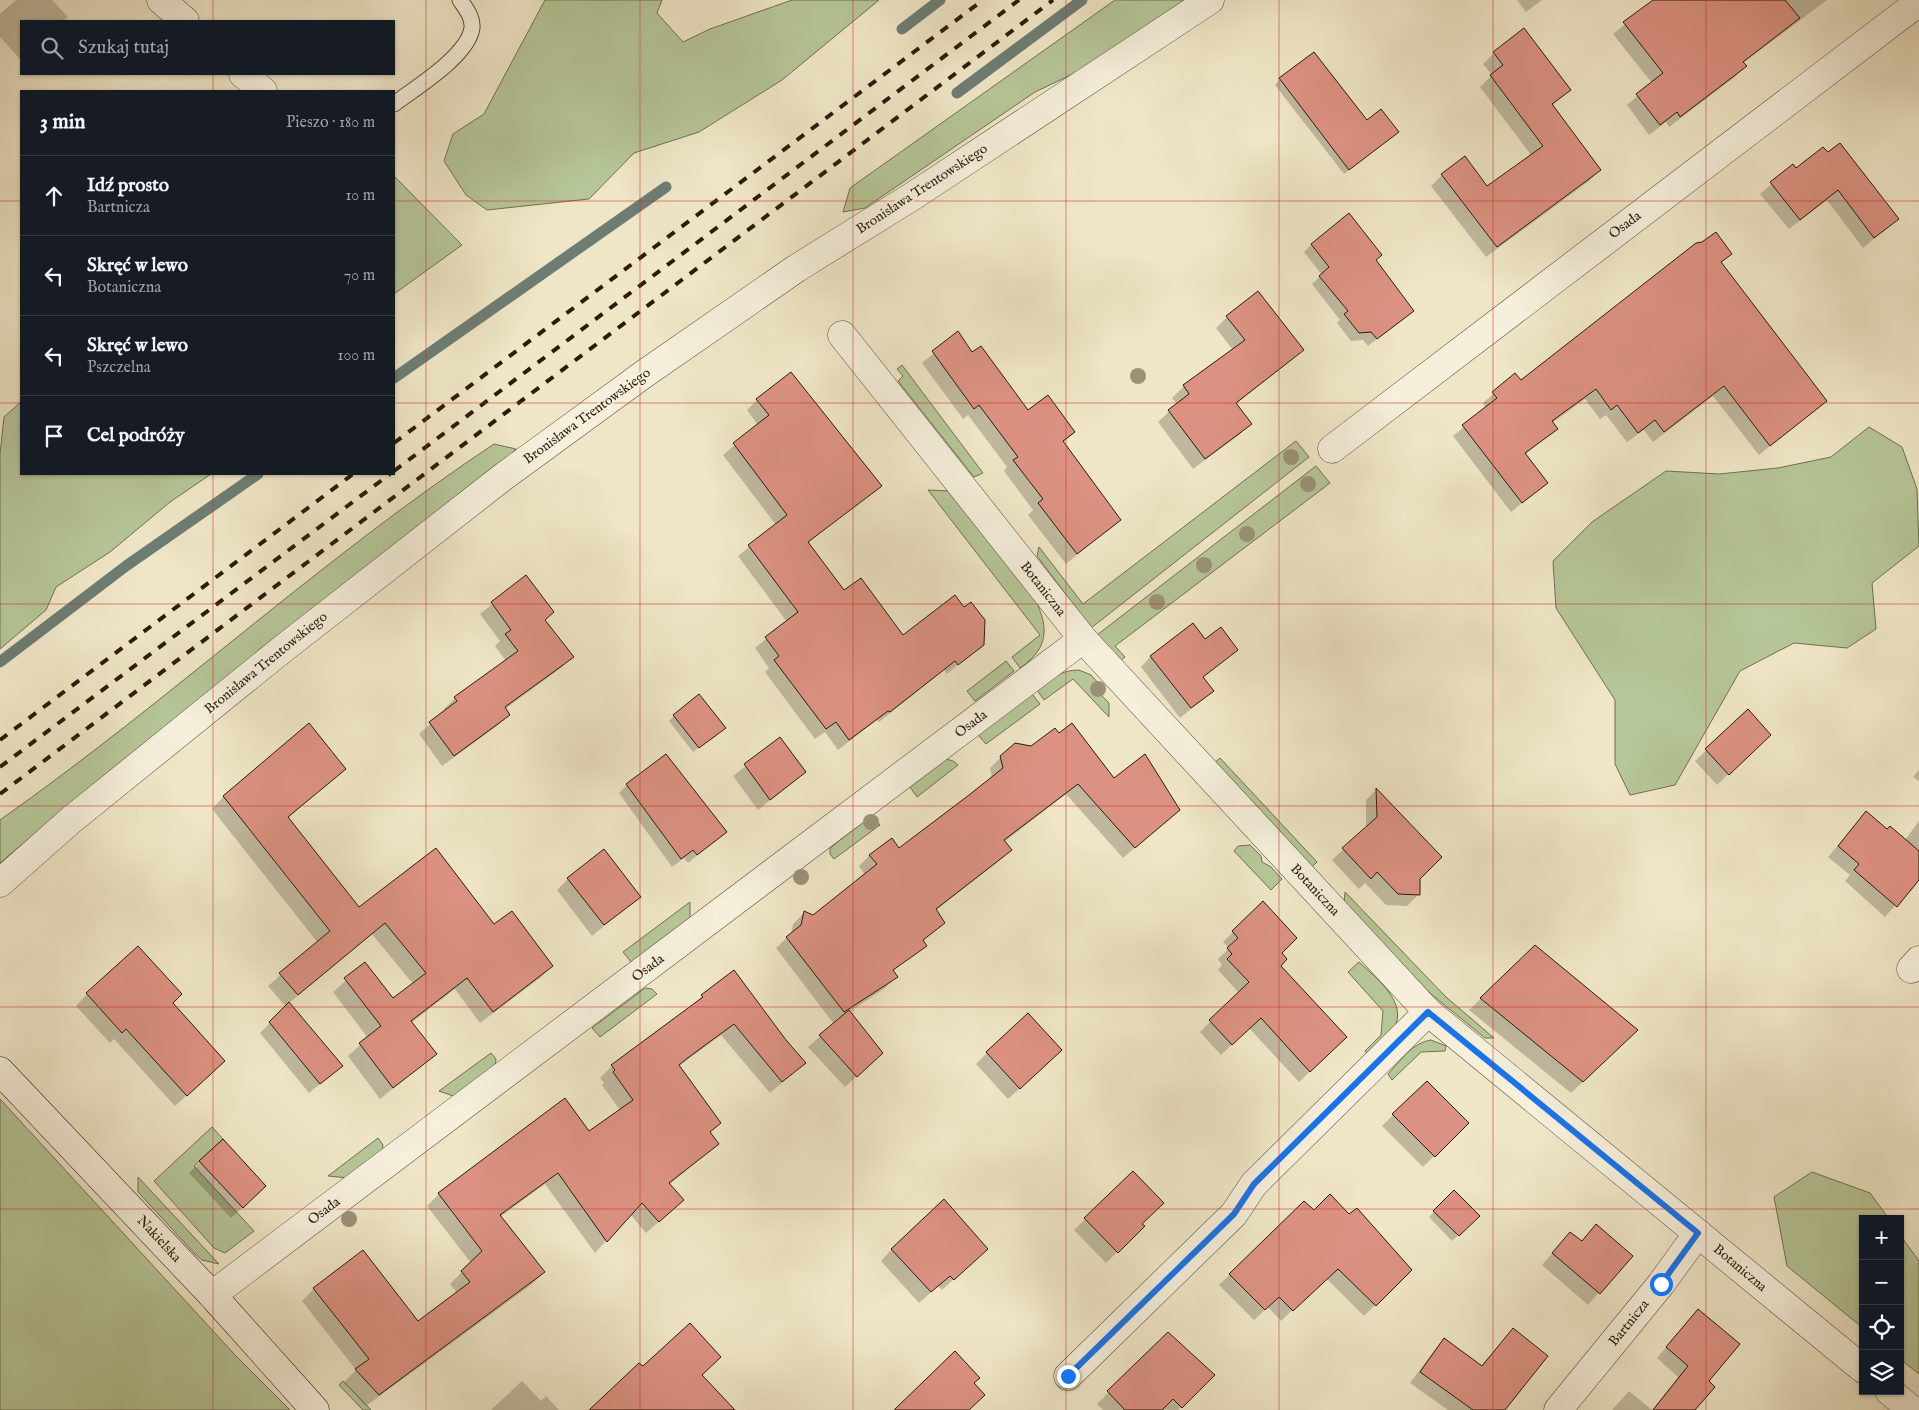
<!DOCTYPE html>
<html lang="pl">
<meta charset="utf-8">
<style>
:root{--surface:#171b24;--page:#20242c;--text:#f1f3f6;--muted:#9ea1a6;--line:#363941}
body{margin:0;font-family:"IM FELL English",serif;background:var(--page);color:var(--text)}
.controls{position:absolute;right:15px;bottom:15px;display:grid;overflow:hidden;border-radius:0px;box-shadow:0 1px 4px #0004}
.controls button{width:45px;height:45px;display:grid;place-items:center;padding:0;border:0;border-bottom:1px solid var(--line);background:var(--surface);color:var(--text);font:25px sans-serif}
.stop{position:absolute;width:15px;height:15px;margin:-11px;border:4px solid #1a73e8;border-radius:50%;background:#fff}
.stop.end{background:#1a73e8;border-color:#fff;box-shadow:0 1px 5px #0008}
.list{margin:0;padding:0;list-style:none}
h2{display:flex;justify-content:space-between;align-items:center;height:65px;margin:0;padding:0 20px;font-size:21px}
h2 small{font-size:16px;font-weight:400;color:var(--muted)}
.list li{display:grid;grid-template-columns:32px 1fr auto;gap:15px;align-items:center;box-sizing:border-box;height:80px;padding:0 20px;border-top:1px solid var(--line)}
.list b{display:block;font-size:19px;white-space:nowrap}
.list p{margin:0;font-size:16px;white-space:nowrap;color:var(--muted)}
.list em{font-size:16px;font-style:normal;color:var(--muted)}
.icon{flex:none;width:28px;height:28px;fill:none;stroke:currentColor;stroke-width:2;stroke-linecap:round;stroke-linejoin:round}
.map{position:relative;flex:none;width:1919px;height:1410px;overflow:hidden}
.search{position:absolute;background:var(--surface);box-shadow:0 1px 4px #0004;left:20px;top:20px;width:375px;height:55px;display:flex;align-items:center;gap:12px;box-sizing:border-box;padding:0 18px;border-radius:0px;color:var(--muted);font-size:19px}
.panel{position:absolute;background:var(--surface);box-shadow:0 1px 4px #0004;left:20px;top:90px;width:375px;height:385px;border-radius:0px}
.map>svg:first-child{display:block}
.green{fill:#b6c698;stroke:#707052}
.shadow{fill:#0003}
.lines{fill:none;stroke-linecap:round;stroke-linejoin:round}
.stream{stroke:#6d7d74;stroke-width:11}
.building{fill:#dc9282;stroke:#2a1b0c}
.lane-casing{stroke:#5b4e3b;stroke-width:17}
.street-casing{stroke:#5b4e3b;stroke-width:29}
.secondary-casing{stroke:#2a1b0c;stroke-width:29}
.lane{stroke:#f5efdb;stroke-width:15}
.street{stroke:#f5efdb;stroke-width:28}
.secondary{stroke:#f5efdb;stroke-width:28}
.rail{stroke:#2a1b0c;stroke-width:4;stroke-dasharray:9 9;stroke-linecap:butt}
.tree{fill:#9a9277}
.route{stroke:#1a73e8;stroke-width:6}
.grid{fill:none;stroke:#d62828;stroke-width:1;stroke-opacity:0.55}
.labels{text-anchor:middle;dominant-baseline:central;stroke-width:4;stroke-linejoin:round;paint-order:stroke}
.street-label{font-size:14px;fill:#2a1b0c;stroke:#f5efdb}
</style>
<div class="map">
<svg width="1919" height="1410" viewBox="0 0 1919 1410">
<rect width="100%" height="100%" fill="#efe6c7"/>
<filter id="stains"><feTurbulence type="fractalNoise" baseFrequency=".004" numOctaves="4"/><feColorMatrix values="0 0 0 0 .2 0 0 0 0 .09 0 0 0 0 .02 0 0 0 .5 -.17"/></filter>
<radialGradient id="worn" r=".72"><stop offset=".6" stop-color="#630" stop-opacity="0"/><stop offset="1" stop-color="#630" stop-opacity=".3"/></radialGradient>
<g class="green">
<polygon points="545,0 662,0 657,13 683,42 710,29 792,0 879,0 782,80 699,132 634,153 589,199 487,210 466,195 444,161 453,134 484,114"/>
<polygon points="1115,0 1186,0 1098,62 1035,92 865,208 843,212 850,188"/>
<polygon points="394,176 462,245 394,294"/>
<polygon points="902,365 983,473 974,477 898,381 903,376 897,369"/>
<polygon points="21,402 21,474 211,474 170,502 110,552 56,587 46,610 0,649 0,454 4,417"/>
<polygon points="1869,427 1902,447 1917,489 1919,546 1872,583 1876,629 1847,648 1794,643 1740,671 1675,785 1630,795 1615,764 1615,700 1556,608 1553,561 1592,522 1666,471 1719,474 1778,468 1831,457"/>
<polygon points="1296,441 1309,457 1091,628 1037,556 1039,547 1083,604"/>
<path d="M 494,444 L 516,449 L 500,466 L 255,655 L 102,777 L 0,863 L 0,820 C 169,701 322,558 494,444 Z"/>
<polygon points="1316,466 1330,483 1115,646 1125,657 1119,662 1097,635"/>
<path d="M 928,490 L 952,491 L 1032,593 C 1048,624 1052,646 1020,668 L 1012,657 L 1040,635 Z"/>
<polygon points="1006,661 1014,671 975,701 967,691"/>
<path d="M 1079,670 L 1091,675 L 1100,685 L 1100,694 L 1109,703 L 1109,717 L 1073,679 L 1044,700 L 1037,690 C 1051,679 1060,670 1079,670 Z"/>
<polygon points="1032,694 1040,704 986,744 978,735"/>
<polygon points="1220,758 1317,862 1311,868 1213,764"/>
<polygon points="946,759 953,761 958,765 917,797 910,787"/>
<polygon points="872,815 880,825 834,859 830,854 830,848"/>
<polygon points="1250,845 1261,856 1262,862 1271,867 1282,879 1271,890 1234,851 1238,846"/>
<polygon points="1345,892 1446,997 1494,1038 1485,1038 1431,994 1344,903"/>
<polygon points="690,902 690,918 632,963 623,952"/>
<path d="M 1359,962 C 1376,978 1410,1003 1393,1030 C 1388,1040 1377,1049 1370,1057 L 1365,1051 L 1381,1035 L 1383,1011 L 1348,972 Z"/>
<polygon points="645,988 652,989 657,994 600,1037 592,1028"/>
<path d="M 1431,1040 L 1446,1046 L 1445,1051 L 1421,1052 L 1392,1080 L 1388,1074 C 1400,1061 1412,1043 1431,1040 Z"/>
<polygon points="491,1053 496,1059 495,1067 456,1097 439,1091"/>
<polygon points="0,1099 235,1355 290,1410 0,1410"/>
<polygon points="212,1127 223,1139 194,1166 254,1231 225,1253 214,1248 154,1181"/>
<polygon points="378,1138 383,1145 382,1152 348,1178 328,1176"/>
<polygon points="1812,1172 1870,1193 1889,1219 1863,1219 1863,1328 1787,1266 1774,1197"/>
<polygon points="138,1177 219,1264 202,1260 195,1254 138,1192"/>
<polygon points="1900,1235 1919,1261 1919,1374 1900,1359"/>
<polygon points="343,1381 368,1407 371,1410 363,1410 339,1385"/>
</g>
<g class="shadow">
<polygon points="16,0 52,0 68,17 63,21 21,21 21,60 0,37 0,14"/>
<polygon points="1517,0 1542,0 1526,12"/>
<polygon points="1655,0 1827,0 1743,63 1745,66 1735,77 1669,127 1666,122 1649,135 1627,105 1652,83 1613,34"/>
<polygon points="1494,53 1569,90 1552,106 1600,170 1589,181 1486,257 1431,186 1442,175 1487,188 1531,155 1480,87 1492,75 1483,64"/>
<polygon points="1280,79 1367,122 1392,137 1344,174 1275,85"/>
<polygon points="1823,149 1897,219 1863,248 1827,200 1789,229 1760,194 1793,165 1796,169"/>
<polygon points="1312,244 1375,260 1412,311 1368,346 1363,340 1351,341 1337,323 1340,320 1312,284 1322,275 1304,252"/>
<polygon points="1730,253 1721,263 1825,401 1759,455 1713,396 1653,442 1644,430 1627,442 1606,415 1600,419 1585,399 1552,423 1556,429 1525,455 1546,483 1511,512 1453,436 1486,408 1483,403 1515,375 1520,382"/>
<polygon points="1227,317 1303,350 1236,404 1250,424 1239,435 1193,469 1158,422 1177,404 1172,398 1184,386 1233,350 1216,328"/>
<polygon points="958,333 972,354 1028,412 1074,432 1063,443 1119,519 1066,564 1028,515 1033,510 1004,471 1007,467 968,415 963,419 922,363"/>
<polygon points="757,400 880,485 807,544 844,592 903,637 982,644 947,674 944,670 879,722 877,720 838,750 825,732 815,739 765,672 769,668 755,648 787,622 738,556 776,525 723,455 758,425 747,410"/>
<polygon points="526,577 544,621 572,657 561,668 505,709 509,715 497,726 442,766 419,734 445,711 444,709 455,698 506,661 495,646 500,641 480,614"/>
<polygon points="1205,641 1236,650 1202,678 1213,691 1180,718 1141,667 1151,656"/>
<polygon points="1748,711 1758,746 1717,785 1695,761"/>
<polygon points="674,716 724,728 693,752 669,721"/>
<polygon points="780,739 805,772 758,810 733,776"/>
<polygon points="1001,757 1113,780 1167,820 1123,858 1066,794 1004,842 1010,850 999,861 935,911 944,922 923,941 925,945 892,972 896,977 885,988 849,1012 870,1064 845,1087 808,1047 834,1024 776,948 791,934 793,924 804,913 813,917 865,875 859,866 870,855 899,849 992,778 990,768"/>
<polygon points="344,769 288,818 359,909 493,926 552,966 540,978 480,1023 455,989 411,1023 435,1054 380,1099 348,1056 368,1038 333,992 365,964 393,1000 413,984 372,934 289,1003 342,1066 309,1093 260,1033 286,1007 268,986 318,943 212,809 224,796"/>
<polygon points="1919,770 1919,781 1913,777"/>
<polygon points="627,785 725,832 688,863 684,858 672,867 619,793"/>
<polygon points="1376,790 1418,878 1418,895 1407,906 1386,905 1365,883 1359,889 1332,860 1366,828 1366,800"/>
<polygon points="1919,821 1919,878 1885,917 1845,881 1850,875 1828,857 1856,824 1887,830 1905,840"/>
<polygon points="568,879 639,897 592,936 557,890"/>
<polygon points="1263,902 1280,953 1279,966 1345,1037 1299,1082 1249,1028 1221,1055 1200,1032 1239,993 1218,970 1222,965 1218,959 1229,948 1223,942"/>
<polygon points="1535,947 1636,1030 1571,1093 1469,1010"/>
<polygon points="87,994 171,1003 212,1072 175,1106 114,1039 110,1043 76,1006"/>
<polygon points="702,996 785,1041 805,1063 770,1093 721,1035 679,1066 709,1133 717,1144 669,1185 671,1211 646,1233 630,1214 595,1253 545,1184 500,1217 544,1272 532,1284 366,1406 344,1382 356,1370 302,1301 314,1289 418,1323 457,1293 450,1284 471,1263 427,1206 439,1194 589,1132 620,1110 602,1085 604,1083 600,1078 612,1066 691,1008"/>
<polygon points="987,1053 1050,1061 1008,1099 976,1064"/>
<polygon points="1393,1115 1468,1123 1423,1167 1382,1126"/>
<polygon points="200,1162 253,1198 231,1218 189,1173"/>
<polygon points="1133,1173 1140,1224 1143,1227 1106,1263 1074,1230"/>
<polygon points="1454,1192 1478,1216 1452,1241 1429,1217"/>
<polygon points="1304,1203 1314,1212 1349,1216 1411,1270 1364,1316 1326,1278 1281,1321 1268,1307 1254,1320 1219,1285"/>
<polygon points="1570,1233 1581,1242 1631,1256 1588,1305 1542,1265"/>
<polygon points="892,1249 975,1260 942,1290 938,1286 919,1303 881,1261"/>
<polygon points="1698,1310 1707,1381 1694,1410 1612,1410 1629,1391 1652,1410 1678,1377 1657,1358"/>
<polygon points="1513,1329 1503,1410 1448,1410 1410,1383 1434,1351 1444,1340 1481,1366"/>
<polygon points="1168,1333 1213,1375 1178,1410 1103,1410 1097,1404"/>
<polygon points="522,1381 541,1401 546,1396 559,1410 491,1410"/>
</g>
<g class="lines">
<g class="stream">
<polyline points="902,29 940,0"/>
<polyline points="957,93 1082,0"/>
<polyline points="394,378 666,187"/>
<polyline points="0,662 126,566 258,474"/>
</g>
</g>
<g class="building">
<polygon points="1653,0 1785,0 1800,18 1743,62 1747,66 1680,117 1677,112 1660,125 1636,94 1663,73 1623,22"/>
<polygon points="1524,28 1571,90 1552,104 1601,170 1497,247 1441,174 1465,156 1487,186 1543,146 1490,75 1503,65 1493,52"/>
<polygon points="1314,52 1367,120 1381,109 1399,132 1349,170 1279,78"/>
<polygon points="1840,143 1899,219 1874,238 1838,190 1800,220 1770,182 1793,164 1796,168 1823,147 1828,152"/>
<polygon points="1349,213 1382,255 1376,260 1414,311 1377,339 1371,332 1359,333 1344,314 1348,311 1319,276 1329,267 1311,244"/>
<polygon points="1716,232 1732,254 1721,262 1827,401 1770,446 1724,386 1664,432 1655,420 1638,433 1617,405 1611,410 1596,389 1552,421 1558,429 1525,453 1548,483 1522,503 1462,425 1497,398 1492,392 1515,373 1521,380 1696,243 1702,242"/>
<polygon points="1258,291 1304,350 1236,403 1252,424 1205,459 1168,410 1189,394 1183,385 1245,340 1226,316"/>
<polygon points="958,331 972,352 981,346 1028,410 1048,395 1075,432 1063,441 1121,520 1077,554 1038,503 1043,499 1013,460 1018,457 979,405 974,409 932,351"/>
<polygon points="791,372 882,486 808,542 844,590 861,578 903,635 955,595 964,607 971,602 985,620 984,645 958,665 955,661 890,712 888,711 849,740 836,722 826,729 774,660 779,656 765,637 798,612 748,545 787,515 733,443 769,415 756,399"/>
<polygon points="526,575 554,612 545,620 574,657 505,707 510,715 454,756 429,722 457,701 454,697 518,651 505,634 511,630 491,602"/>
<polygon points="1193,623 1205,639 1221,627 1238,650 1203,677 1214,691 1191,708 1150,656"/>
<polygon points="699,694 726,728 699,748 673,715"/>
<polygon points="1748,709 1771,735 1729,775 1705,749"/>
<polygon points="309,723 346,769 288,817 359,907 436,848 494,924 512,911 553,966 493,1012 467,978 411,1021 437,1054 393,1088 359,1043 381,1026 344,978 365,962 393,998 426,973 385,923 298,995 279,973 330,931 223,796"/>
<polygon points="1072,723 1114,778 1145,754 1180,810 1135,848 1078,784 1004,840 1012,850 936,909 945,923 923,940 927,946 893,970 898,977 844,1012 786,937 801,925 804,911 813,915 877,864 869,855 892,838 899,848 969,795 1003,768 1000,756 1015,743 1031,746 1055,728 1059,733"/>
<polygon points="780,737 806,772 770,800 744,764"/>
<polygon points="666,754 727,832 697,855 693,850 681,859 626,784"/>
<polygon points="1376,788 1442,857 1420,879 1420,895 1398,894 1377,872 1371,879 1342,848 1377,817"/>
<polygon points="1866,811 1887,829 1890,826 1919,851 1919,880 1897,907 1854,870 1859,864 1838,846"/>
<polygon points="604,849 641,897 604,925 567,878"/>
<polygon points="1263,901 1297,938 1282,953 1287,959 1281,966 1347,1037 1310,1072 1261,1018 1232,1045 1209,1020 1249,982 1227,959 1232,954 1227,948 1238,938 1232,931"/>
<polygon points="1535,945 1638,1030 1583,1082 1480,998"/>
<polygon points="138,946 182,994 173,1003 225,1061 187,1096 126,1029 122,1033 86,993"/>
<polygon points="734,970 786,1040 806,1063 782,1082 734,1024 689,1057 679,1065 721,1123 710,1132 719,1144 669,1183 684,1200 659,1222 642,1203 607,1242 558,1173 500,1215 545,1272 379,1395 355,1369 369,1359 313,1288 363,1250 418,1321 470,1282 461,1271 482,1251 438,1193 565,1098 589,1131 633,1100 613,1072 615,1070 611,1065 703,997 701,995"/>
<polygon points="289,1002 343,1066 320,1084 269,1022"/>
<polygon points="849,1010 883,1053 857,1077 819,1035"/>
<polygon points="1028,1013 1062,1050 1020,1089 986,1052"/>
<polygon points="1427,1081 1469,1123 1435,1157 1392,1114"/>
<polygon points="223,1139 266,1186 243,1208 199,1161"/>
<polygon points="1133,1171 1164,1203 1142,1224 1145,1226 1118,1253 1084,1218"/>
<polygon points="1454,1190 1480,1216 1459,1236 1433,1211"/>
<polygon points="1330,1194 1349,1214 1357,1208 1412,1270 1376,1306 1338,1269 1293,1311 1279,1297 1265,1310 1229,1274 1304,1201 1314,1210"/>
<polygon points="944,1199 988,1249 954,1280 950,1276 931,1292 891,1249"/>
<polygon points="1596,1224 1633,1256 1600,1294 1552,1253 1570,1232 1582,1241"/>
<polygon points="1698,1309 1740,1344 1709,1381 1715,1387 1695,1410 1653,1410 1688,1366 1666,1347"/>
<polygon points="690,1323 721,1357 702,1375 735,1410 589,1410 639,1363 643,1366"/>
<polygon points="1513,1328 1548,1356 1505,1410 1473,1410 1420,1372 1444,1338 1482,1366"/>
<polygon points="1168,1332 1215,1375 1182,1408 1173,1399 1162,1410 1125,1410 1107,1391"/>
<polygon points="955,1351 980,1378 974,1383 985,1395 969,1410 894,1410"/>
</g>
<g class="lines">
<defs>
<path id="lane" d="M 394,104 C 415,88 468,56 472,28 C 473,17 466,9 460,0"/>
<g id="street">
<polyline points="161,0 185,21"/>
<polyline points="243,74 263,91"/>
<polyline points="842,335 1083,639 1428,1012 1863,1369"/>
<polyline points="1332,449 1919,2"/>
<polyline points="0,883 71,820 284,648 503,477 644,374 797,268 913,196 1210,0"/>
<polyline points="1911,969 1919,960"/>
<polyline points="212,1295 1083,639"/>
<polyline points="1068,1376 1234,1214 1254,1184 1428,1012"/>
<polyline points="1889,1391 1912,1410"/>
<polyline points="1558,1410 1661,1284 1698,1233"/>
</g>
<polyline id="secondary" points="0,1071 212,1295 315,1410"/>
</defs>
<use href="#lane" class="lane-casing"/>
<use href="#street" class="street-casing"/>
<use href="#secondary" class="secondary-casing"/>
<use href="#lane" class="lane"/>
<use href="#street" class="street"/>
<use href="#secondary" class="secondary"/>
<g class="rail">
<polyline points="394,443 983,0"/>
<polyline points="394,471 1019,0"/>
<polyline points="0,740 353,474"/>
<polyline points="0,767 390,474"/>
<polyline points="0,794 1053,0"/>
</g>
</g>
<g class="tree">
<circle cx="1138" cy="376" r="8"/>
<circle cx="1291" cy="457" r="8"/>
<circle cx="1308" cy="484" r="8"/>
<circle cx="1247" cy="534" r="8"/>
<circle cx="1204" cy="565" r="8"/>
<circle cx="1157" cy="602" r="8"/>
<circle cx="1098" cy="689" r="8"/>
<circle cx="871" cy="822" r="8"/>
<circle cx="801" cy="877" r="8"/>
<circle cx="349" cy="1219" r="8"/>
</g>
<g class="lines">
<polyline class="route" points="1068,1376 1234,1214 1254,1184 1428,1012 1698,1233 1661,1284"/>
</g>
<path class="grid" d="M 213,0 L 213,21M 426,0 L 426,1410M 640,0 L 640,1410M 853,0 L 853,1410M 1066,0 L 1066,1410M 1279,0 L 1279,1410M 1493,0 L 1493,1410M 1706,0 L 1706,1410M 213,74 L 213,91M 0,201 L 21,201M 394,201 L 1919,201M 0,403 L 21,403M 394,403 L 1919,403M 213,474 L 213,1410M 0,604 L 1919,604M 0,806 L 1919,806M 0,1007 L 1919,1007M 0,1209 L 1919,1209"/>
<g class="labels">
<g class="street-label">
<text transform="translate(922 189) rotate(-33)">Bronisława Trentowskiego</text>
<text transform="translate(1625 225) rotate(-37)">Osada</text>
<text transform="translate(587 416) rotate(-36)">Bronisława Trentowskiego</text>
<text transform="translate(1043 589) rotate(52)">Botaniczna</text>
<text transform="translate(266 663) rotate(-39)">Bronisława Trentowskiego</text>
<text transform="translate(971 724) rotate(-37)">Osada</text>
<text transform="translate(1315 890) rotate(47)">Botaniczna</text>
<text transform="translate(648 968) rotate(-37)">Osada</text>
<text transform="translate(324 1211) rotate(-37)">Osada</text>
<text transform="translate(159 1239) rotate(47)">Nakielska</text>
<text transform="translate(1740 1268) rotate(40)">Botaniczna</text>
<text transform="translate(1629 1323) rotate(-51)">Bartnicza</text>
</g>
</g>
<rect width="100%" height="100%" filter="url(#stains)"/>
<rect width="100%" height="100%" fill="url(#worn)"/>
</svg>
<div class="controls">
<button>+</button>
<button>−</button>
<button><svg class="icon" aria-label="locate" viewBox="0 0 24 24"><circle cx="12" cy="12" r="6"/><path d="M12 2v4M12 18v4M2 12h4M18 12h4"/></svg></button>
<button><svg class="icon" aria-label="layers" viewBox="0 0 24 24"><path d="M12 4l9 5-9 5-9-5zM3 14l9 5 9-5"/></svg></button>
</div>
<div class="stop" style="left:1661px;top:1284px"></div>
<div class="stop end" style="left:1068px;top:1376px"></div>
<div class="search"><svg class="icon" aria-label="search" viewBox="0 0 24 24"><circle cx="10" cy="10" r="6"/><path d="M15 15l6 6"/></svg>Szukaj tutaj</div>
<section class="panel">
<h2>3 min<small>Pieszo · 180 m</small></h2>
<ul class="list">
<li><svg class="icon" aria-label="ahead" viewBox="0 0 24 24"><path d="M12 20V5M6 11l6-6 6 6"/></svg><div><b>Idź prosto</b><p>Bartnicza</p></div><em>10 m</em></li>
<li><svg class="icon" aria-label="left" viewBox="0 0 24 24"><path d="M17 20v-9H6M10 6l-5 5 5 5"/></svg><div><b>Skręć w lewo</b><p>Botaniczna</p></div><em>70 m</em></li>
<li><svg class="icon" aria-label="left" viewBox="0 0 24 24"><path d="M17 20v-9H6M10 6l-5 5 5 5"/></svg><div><b>Skręć w lewo</b><p>Pszczelna</p></div><em>100 m</em></li>
<li><svg class="icon" aria-label="arrive" viewBox="0 0 24 24"><path d="M6 21V4h12l-3 4 3 4H6"/></svg><div><b>Cel podróży</b></div></li>
</ul>
</section>
</div>
